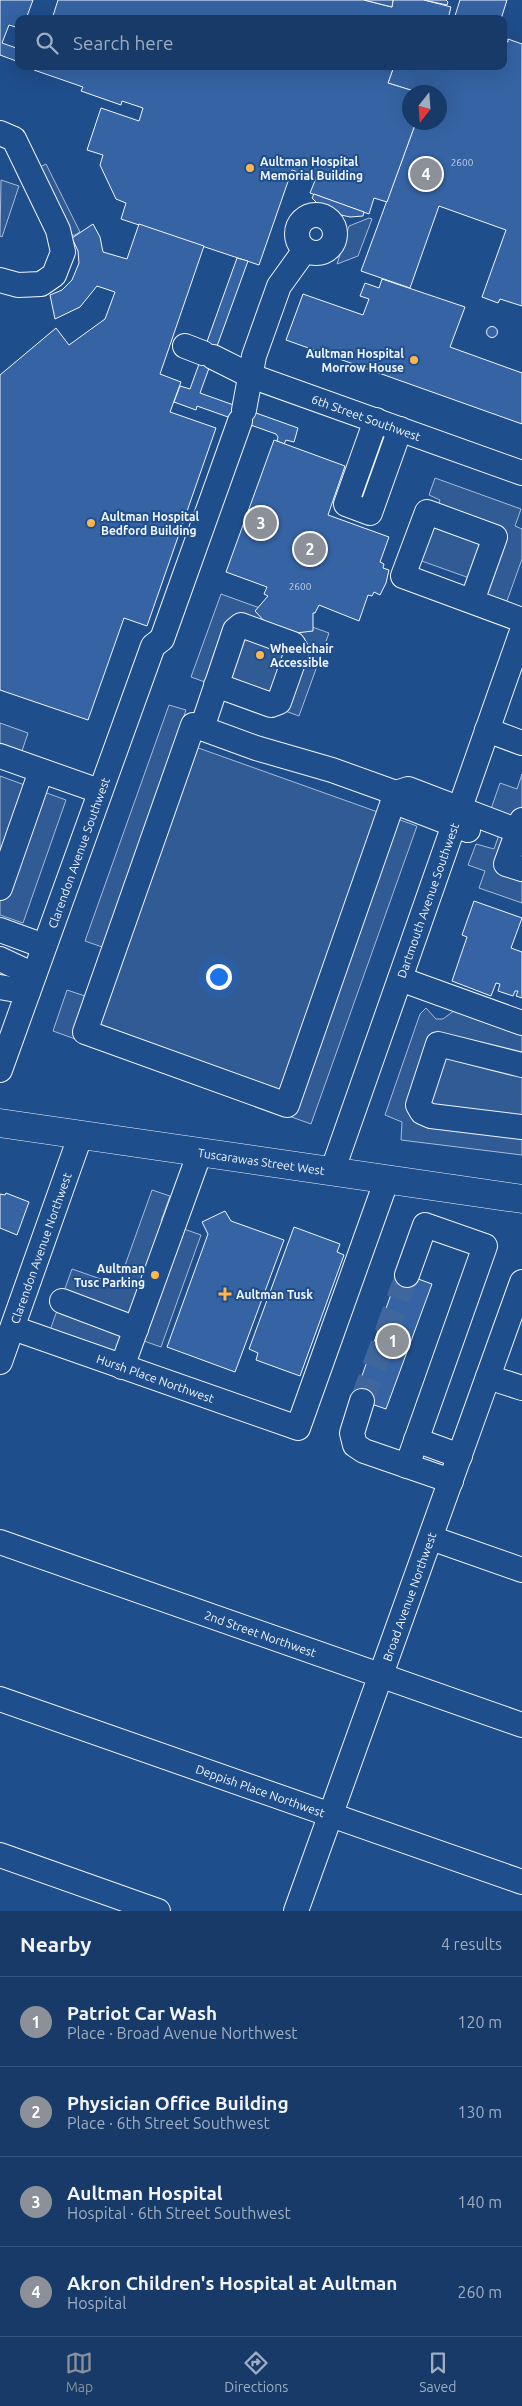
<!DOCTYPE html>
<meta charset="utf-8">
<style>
:root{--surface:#173a69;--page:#244571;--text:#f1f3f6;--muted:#9eadc0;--line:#36547d;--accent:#8c9099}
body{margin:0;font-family:Ubuntu,sans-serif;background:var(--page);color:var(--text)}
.compass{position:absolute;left:402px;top:85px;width:45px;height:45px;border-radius:50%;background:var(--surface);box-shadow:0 5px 20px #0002;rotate:197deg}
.you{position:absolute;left:218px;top:976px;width:18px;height:18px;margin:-12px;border:4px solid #fff;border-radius:50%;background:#1a73e8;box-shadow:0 0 0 8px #1a73e833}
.badge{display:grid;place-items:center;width:32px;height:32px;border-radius:50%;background:var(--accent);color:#fff;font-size:16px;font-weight:700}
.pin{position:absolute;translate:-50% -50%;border:2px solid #fff;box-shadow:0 1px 5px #0006}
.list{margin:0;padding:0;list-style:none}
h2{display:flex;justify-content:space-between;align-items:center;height:65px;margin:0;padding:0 20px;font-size:21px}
h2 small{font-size:16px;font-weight:400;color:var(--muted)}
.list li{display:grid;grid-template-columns:32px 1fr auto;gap:15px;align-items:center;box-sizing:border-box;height:90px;padding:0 20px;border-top:1px solid var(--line)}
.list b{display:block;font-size:19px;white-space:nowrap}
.list p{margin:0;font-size:16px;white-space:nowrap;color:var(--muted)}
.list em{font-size:16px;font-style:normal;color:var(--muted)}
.icon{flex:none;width:28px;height:28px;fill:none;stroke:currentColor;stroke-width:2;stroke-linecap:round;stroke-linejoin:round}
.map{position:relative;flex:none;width:522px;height:1911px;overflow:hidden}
.search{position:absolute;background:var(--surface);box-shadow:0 5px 20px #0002;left:15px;right:15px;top:15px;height:55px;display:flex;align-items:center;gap:12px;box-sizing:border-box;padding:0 18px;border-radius:10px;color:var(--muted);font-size:19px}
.sheet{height:425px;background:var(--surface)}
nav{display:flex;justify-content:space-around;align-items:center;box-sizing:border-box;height:70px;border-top:1px solid var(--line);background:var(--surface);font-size:14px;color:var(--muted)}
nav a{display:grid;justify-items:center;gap:2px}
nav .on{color:var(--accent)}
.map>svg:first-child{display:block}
.parking{fill:#305b95;stroke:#a8bbd7}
.building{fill:#3563a3;stroke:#f2f6ff}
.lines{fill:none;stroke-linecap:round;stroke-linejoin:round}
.minor-tunnel{stroke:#3f679d;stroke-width:24;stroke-dasharray:24 12;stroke-linecap:butt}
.minor-casing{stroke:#f2f6ff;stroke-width:26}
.major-casing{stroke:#f2f6ff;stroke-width:29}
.minor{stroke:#1f4e8c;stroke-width:24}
.major{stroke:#1f4e8c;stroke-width:28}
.poi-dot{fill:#ffb74d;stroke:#1f4e8c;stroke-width:2}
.labels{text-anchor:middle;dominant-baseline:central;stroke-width:4;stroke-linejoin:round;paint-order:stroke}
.number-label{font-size:10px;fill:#c3d1e8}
.poi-label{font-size:12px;font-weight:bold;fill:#f2f6ff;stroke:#1f4e8c;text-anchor:start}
.street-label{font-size:12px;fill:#f2f6ff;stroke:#1f4e8c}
</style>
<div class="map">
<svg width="522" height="1911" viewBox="0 0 522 1911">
<rect width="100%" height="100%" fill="#1f4e8c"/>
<g class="parking">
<polygon points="46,164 80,232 73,236 38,168"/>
<polygon points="1,180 19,186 2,237 0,236"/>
<polygon points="369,218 372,219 358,256 337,264 349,226"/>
<polygon points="435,478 521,509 515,526 522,529 522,559 507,601 486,594 489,585 419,560 440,500 429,495"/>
<polygon points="221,594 329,633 299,716 191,677"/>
<polygon points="169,705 186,710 176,740 417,826 311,1124 53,1031 67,990 88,997 105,948 85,941"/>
<polygon points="0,723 28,733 22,751 0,743"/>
<polygon points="522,774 522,903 479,888 485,871 468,865 476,844 494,849 506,815 491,809 500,783 517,789"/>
<polygon points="0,776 66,800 23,923 0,915"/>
<polygon points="426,1008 436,1019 443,1019 455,1010 522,1034 522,1155 401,1140 402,1122 385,1115 420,1014"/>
<polygon points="152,1190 170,1196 161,1221 201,1235 161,1347 124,1334 115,1356 49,1333 72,1269 118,1285"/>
</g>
<g class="building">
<polygon points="0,0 33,0 26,19 19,19 19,28 9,25 2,43 19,49 19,62 0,55"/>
<polygon points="58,0 364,0 392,7 393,0 424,0 451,7 448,19 52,19"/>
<polygon points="364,0 393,0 392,7"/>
<polygon points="424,0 446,0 448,2 447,5"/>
<polygon points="460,0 507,0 501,19 454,19"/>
<polygon points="508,39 522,44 522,306 500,299 498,303 482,297 506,230 439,206 410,288 361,271 416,122 440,122 440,92 417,92 388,83 394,66 503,66 503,41 508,42"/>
<polygon points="35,66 394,66 388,83 417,92 410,92 410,122 416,122 387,202 374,198 369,214 310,193 316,178 292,170 259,265 121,219 126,203 116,199 100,165 103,155 87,150 101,108 139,121 143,108 122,101 121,105 81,91 83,87 34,70"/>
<polygon points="314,194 364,212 363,216 350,217 332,213 317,203 312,198"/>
<polygon points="93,224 100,237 103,252 127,259 139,224 204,246 160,374 181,382 170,412 216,428 147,626 124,618 88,720 0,690 0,375 56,328 69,345 105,319 115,292 97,286 80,307 55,319 50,295 62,290 72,280 79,263 78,251 72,238"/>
<polygon points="237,258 248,261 200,393 298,428 294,442 286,440 284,444 277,441 278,437 276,434 197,406 196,410 174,402 180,386 190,389"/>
<polygon points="382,279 465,307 450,347 522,373 522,424 286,340 303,294 363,315 369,299 360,296 365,283 379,288"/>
<circle cx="492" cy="332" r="5.5"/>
<polygon points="274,440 345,466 328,515 389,537 380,562 384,564 383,568 389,570 386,583 380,595 374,592 372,596 368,595 359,621 319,605 315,613 313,613 313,631 296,633 266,623 255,611 268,596 264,594 267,587 226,572"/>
<polygon points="474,901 522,918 511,948 522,952 522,998 516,996 518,991 515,991 513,996 498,991 500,984 496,983 491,996 452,981 467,937 462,935"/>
<polygon points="6,1193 29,1202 17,1235 0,1228 0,1194 5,1195"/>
<polygon points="225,1211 231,1221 284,1240 235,1372 167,1347 208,1234 202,1222"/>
<polygon points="294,1227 340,1244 337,1252 344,1255 300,1376 256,1360 258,1353 249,1349"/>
<polygon points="399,1272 432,1284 386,1409 354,1398"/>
</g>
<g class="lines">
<polyline class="minor-tunnel" points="362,1401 407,1275"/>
<defs>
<g id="minor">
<polyline points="0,133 14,139 58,230 63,252 54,275 41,284 18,285 0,280"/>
<circle cx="316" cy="234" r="19"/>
<polyline points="185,346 203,353"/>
<path id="s1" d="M 213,357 L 251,376 L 522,473"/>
<polyline points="244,410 254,356 279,286 305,250"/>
<polyline points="376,420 346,504 370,513 400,429"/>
<polyline points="472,601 495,537 427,512 403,576 522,620"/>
<polyline points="202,728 235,630 241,625 293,644 297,651 279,702 271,705 216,685"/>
<polyline points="487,730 522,743"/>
<polyline points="0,756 99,791"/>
<polyline points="396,793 287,1105 85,1032 193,725 256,748 332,770 396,793 408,789 518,831"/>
<polyline points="396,793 403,805 468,830"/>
<polyline points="522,820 506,864 522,869"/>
<polyline points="0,888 41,771"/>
<polyline points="0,930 44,946"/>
<polyline points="0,959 34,975"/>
<polyline points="400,979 522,1023"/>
<polyline points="0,987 28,992"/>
<polyline points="522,1065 438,1044 418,1105 422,1112 431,1116 522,1127"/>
<path id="s2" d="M 0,1070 L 153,646 L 162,639 L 240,421"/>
<path id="s3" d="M 332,1172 L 522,631"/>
<polyline points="62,1301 136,1329"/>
<path id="s4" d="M 13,1328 L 298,1428 L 387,1179"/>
<path id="s5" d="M 0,1362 L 81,1134"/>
<polyline points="122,1367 200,1152"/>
<polyline points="488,1377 522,1388"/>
<polyline points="362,1401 352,1433 355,1445 364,1451 451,1481"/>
<polyline points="416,1440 460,1456"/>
<polyline points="407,1466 485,1246 425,1225 407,1275"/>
<polyline points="431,1538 522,1570"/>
<path id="s6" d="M 0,1542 L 522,1725"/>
<path id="s7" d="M 0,1699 L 522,1882"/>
<polyline points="0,1855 158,1911"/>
<path id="s8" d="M 296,1911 L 522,1282"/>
</g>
<g id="major">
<path id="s9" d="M 0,1123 L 522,1199"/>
</g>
</defs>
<use href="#minor" class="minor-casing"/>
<use href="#major" class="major-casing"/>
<use href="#minor" class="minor"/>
<use href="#major" class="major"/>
</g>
<g class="poi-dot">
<circle cx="250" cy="168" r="5"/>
<circle cx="414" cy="360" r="5"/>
<circle cx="91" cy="523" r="5"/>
<circle cx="260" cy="655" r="5"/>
<circle cx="155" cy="1275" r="5"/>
<path d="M222.5 1286.5h5v5h5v5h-5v5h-5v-5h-5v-5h5z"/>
</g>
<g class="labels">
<g class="number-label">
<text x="462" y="162">2600</text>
<text x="300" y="586">2600</text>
</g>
<g class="poi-label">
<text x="260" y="161">Aultman Hospital<tspan x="260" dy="14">Memorial Building</tspan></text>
<text x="404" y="353" text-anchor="end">Aultman Hospital<tspan x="404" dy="14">Morrow House</tspan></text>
<text x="101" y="516">Aultman Hospital<tspan x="101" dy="14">Bedford Building</tspan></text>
<text x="270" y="648">Wheelchair<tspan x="270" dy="14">Accessible</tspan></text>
<text x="145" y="1268" text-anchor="end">Aultman<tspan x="145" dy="14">Tusc Parking</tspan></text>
<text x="236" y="1294">Aultman Tusk</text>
</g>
<g class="street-label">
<text stroke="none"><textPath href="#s1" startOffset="165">6th Street Southwest</textPath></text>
<text stroke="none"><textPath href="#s2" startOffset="231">Clarendon Avenue Southwest</textPath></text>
<text stroke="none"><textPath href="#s3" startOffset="288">Dartmouth Avenue Southwest</textPath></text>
<text stroke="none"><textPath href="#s9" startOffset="264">Tuscarawas Street West</textPath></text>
<text stroke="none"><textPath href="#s5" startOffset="121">Clarendon Avenue Northwest</textPath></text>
<text stroke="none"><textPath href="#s4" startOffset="151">Hursh Place Northwest</textPath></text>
<text stroke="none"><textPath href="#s8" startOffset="334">Broad Avenue Northwest</textPath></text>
<text stroke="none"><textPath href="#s6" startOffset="276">2nd Street Northwest</textPath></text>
<text stroke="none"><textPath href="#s7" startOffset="276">Deppish Place Northwest</textPath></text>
</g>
</g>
</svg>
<svg class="compass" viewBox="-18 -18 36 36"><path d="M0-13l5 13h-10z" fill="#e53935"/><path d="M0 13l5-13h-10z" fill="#9eadc0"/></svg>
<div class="you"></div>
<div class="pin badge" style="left:393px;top:1341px">1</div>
<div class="pin badge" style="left:310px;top:549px">2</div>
<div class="pin badge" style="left:261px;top:523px">3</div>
<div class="pin badge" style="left:426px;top:174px">4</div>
<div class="search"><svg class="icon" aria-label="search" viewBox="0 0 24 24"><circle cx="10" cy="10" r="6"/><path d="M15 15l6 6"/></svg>Search here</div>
</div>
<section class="sheet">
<h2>Nearby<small>4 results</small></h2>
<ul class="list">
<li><span class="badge">1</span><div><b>Patriot Car Wash</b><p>Place · Broad Avenue Northwest</p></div><em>120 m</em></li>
<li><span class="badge">2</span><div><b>Physician Office Building</b><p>Place · 6th Street Southwest</p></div><em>130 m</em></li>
<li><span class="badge">3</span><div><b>Aultman Hospital</b><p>Hospital · 6th Street Southwest</p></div><em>140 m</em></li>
<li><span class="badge">4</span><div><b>Akron Children's Hospital at Aultman</b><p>Hospital</p></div><em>260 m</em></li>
</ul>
</section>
<nav>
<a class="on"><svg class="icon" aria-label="map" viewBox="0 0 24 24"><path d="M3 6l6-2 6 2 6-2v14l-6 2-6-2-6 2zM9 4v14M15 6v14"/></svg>Map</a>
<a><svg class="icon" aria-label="directions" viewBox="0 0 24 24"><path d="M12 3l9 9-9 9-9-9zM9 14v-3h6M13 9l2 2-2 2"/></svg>Directions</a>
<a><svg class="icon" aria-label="saved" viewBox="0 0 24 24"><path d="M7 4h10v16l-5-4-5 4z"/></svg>Saved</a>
</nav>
